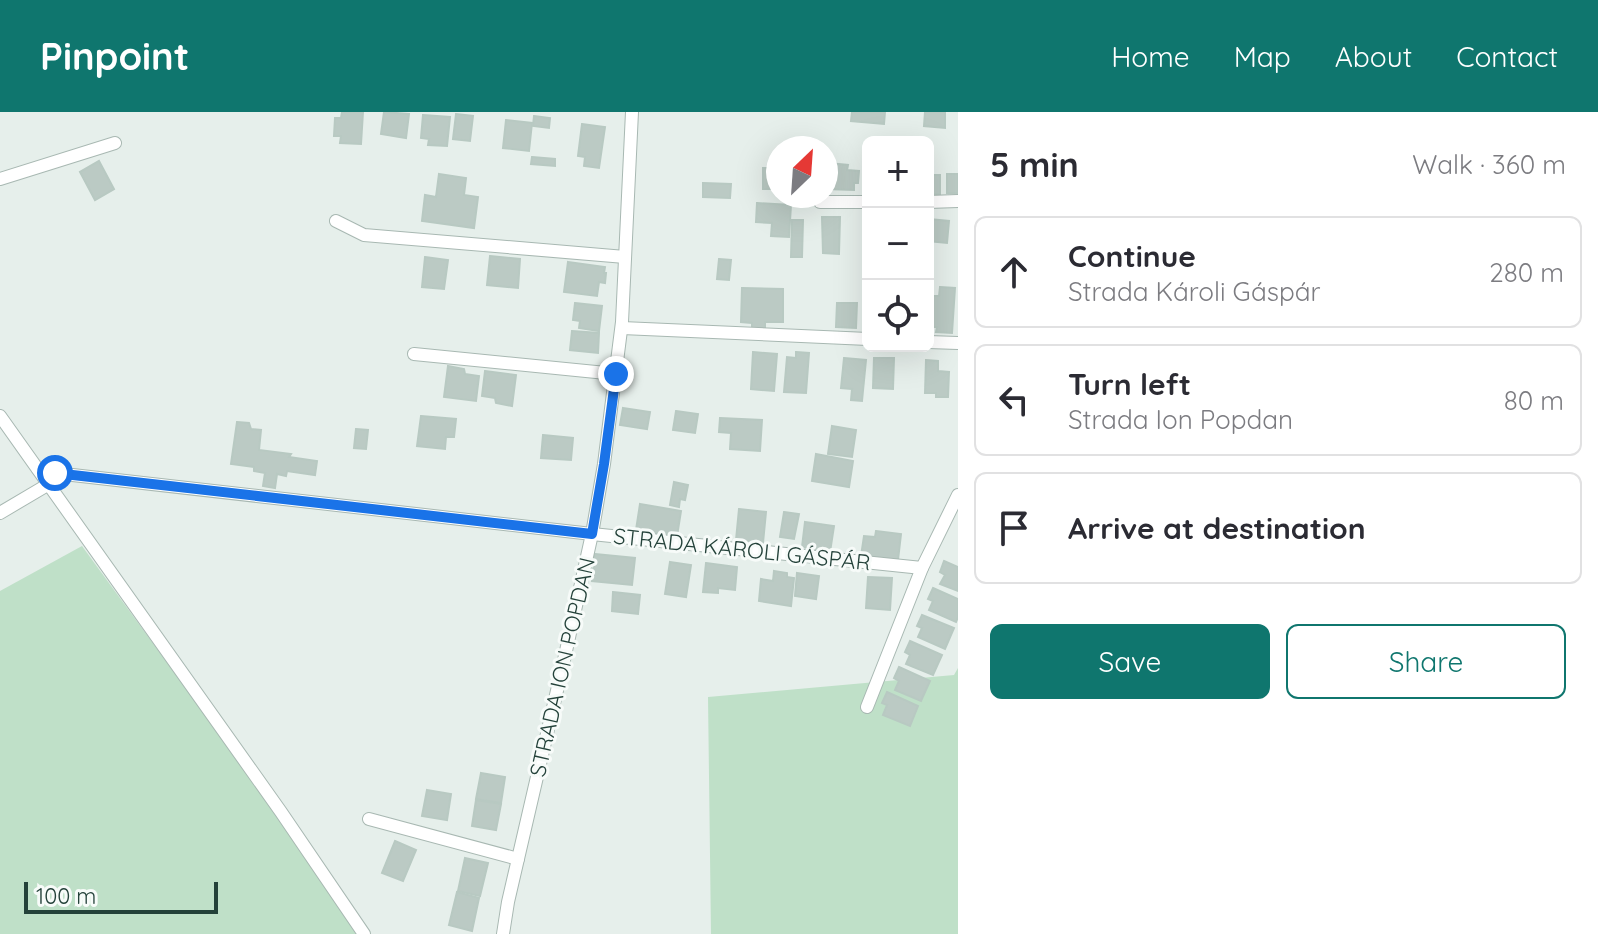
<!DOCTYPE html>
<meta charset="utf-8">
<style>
:root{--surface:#fff;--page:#f7f7f7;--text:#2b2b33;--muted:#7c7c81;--line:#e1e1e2;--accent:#0f766e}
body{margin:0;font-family:Quicksand,sans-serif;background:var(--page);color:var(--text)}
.controls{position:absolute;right:24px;top:24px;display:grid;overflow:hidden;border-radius:12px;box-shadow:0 8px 32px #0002}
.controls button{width:72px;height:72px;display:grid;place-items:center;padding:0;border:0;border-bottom:2px solid var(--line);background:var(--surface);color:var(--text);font:40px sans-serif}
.compass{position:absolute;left:766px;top:24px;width:72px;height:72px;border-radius:50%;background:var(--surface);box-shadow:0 8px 32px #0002;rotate:25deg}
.scale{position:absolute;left:24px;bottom:20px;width:194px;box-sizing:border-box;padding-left:8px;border:4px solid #24423a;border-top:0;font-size:22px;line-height:28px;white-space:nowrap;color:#24423a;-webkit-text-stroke:6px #f7fbf9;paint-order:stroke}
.stop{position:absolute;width:24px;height:24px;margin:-18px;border:6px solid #1a73e8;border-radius:50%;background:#fff}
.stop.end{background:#1a73e8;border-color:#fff;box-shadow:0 2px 8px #0008}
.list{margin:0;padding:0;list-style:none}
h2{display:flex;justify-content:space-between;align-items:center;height:104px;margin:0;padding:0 32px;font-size:34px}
h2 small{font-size:26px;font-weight:400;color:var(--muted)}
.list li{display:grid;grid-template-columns:52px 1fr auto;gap:24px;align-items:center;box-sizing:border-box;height:112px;margin:0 16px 16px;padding:0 16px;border:2px solid var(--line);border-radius:12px}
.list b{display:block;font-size:30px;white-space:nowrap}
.list p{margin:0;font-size:26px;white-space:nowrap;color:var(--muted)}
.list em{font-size:26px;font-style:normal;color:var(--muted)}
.actions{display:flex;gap:16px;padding:24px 32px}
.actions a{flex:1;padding:18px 0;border:2px solid var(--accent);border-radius:12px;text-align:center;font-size:28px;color:var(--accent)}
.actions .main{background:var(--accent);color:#fff}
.icon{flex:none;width:44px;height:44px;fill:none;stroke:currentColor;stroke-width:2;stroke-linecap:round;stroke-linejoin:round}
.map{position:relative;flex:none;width:958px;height:822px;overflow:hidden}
header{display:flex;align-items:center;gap:48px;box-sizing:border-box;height:112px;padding:0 40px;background:var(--accent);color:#fff}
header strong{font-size:38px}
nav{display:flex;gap:44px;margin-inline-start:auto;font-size:28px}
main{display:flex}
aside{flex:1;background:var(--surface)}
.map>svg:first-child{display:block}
.green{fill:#bfe0c8}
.building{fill:#bbcac4;stroke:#b8c9c2;stroke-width:2}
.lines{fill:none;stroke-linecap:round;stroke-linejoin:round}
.minor-casing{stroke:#a8b8b2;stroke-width:14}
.minor{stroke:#fff;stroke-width:12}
.route{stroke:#1a73e8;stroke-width:10}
.labels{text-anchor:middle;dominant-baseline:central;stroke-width:6;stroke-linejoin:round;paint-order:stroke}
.street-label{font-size:22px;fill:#24423a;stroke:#f7fbf9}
</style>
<header>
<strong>Pinpoint</strong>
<nav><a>Home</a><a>Map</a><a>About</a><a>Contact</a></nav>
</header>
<main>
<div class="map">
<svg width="958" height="822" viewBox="0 0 958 822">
<rect width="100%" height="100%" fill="#e6efeb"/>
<g class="green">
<polygon points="82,434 365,822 0,822 0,479"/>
<polygon points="958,556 958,822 711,822 708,585 954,563"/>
</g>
<g class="building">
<polygon points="342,0 363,0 361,32 340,31 341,24 334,24 335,6 341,6"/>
<polygon points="384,0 409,2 406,26 381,22"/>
<polygon points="852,0 885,0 884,12 851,9"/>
<polygon points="925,0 945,0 945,16 924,14"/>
<polygon points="456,2 473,4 470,29 453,27"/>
<polygon points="423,3 450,5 447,34 428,33 429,27 421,26"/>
<polygon points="534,4 550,6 549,16 533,14"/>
<polygon points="506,8 532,11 529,39 503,36"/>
<polygon points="582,12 605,15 599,56 584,54 585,45 578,44"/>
<polygon points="532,45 555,47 555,54 531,52"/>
<polygon points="99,49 114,77 95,88 80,60"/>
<polygon points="828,51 848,53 847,58 859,59 858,71 854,71 854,78 826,77"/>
<rect x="763" y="56" width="15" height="21"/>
<polygon points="439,62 466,66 464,83 478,85 474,116 422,109 425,83 436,85"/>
<rect x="947" y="62" width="11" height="19"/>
<rect x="928" y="63" width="12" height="19"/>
<polygon points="703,71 731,72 730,86 703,85"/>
<polygon points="757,91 791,93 789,125 771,124 772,111 756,110"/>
<polygon points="822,105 840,105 839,142 823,141"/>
<polygon points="929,107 949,109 947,131 928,129"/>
<polygon points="792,108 803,108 802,145 791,145"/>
<polygon points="490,144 520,147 518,176 487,173"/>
<polygon points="425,145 448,148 444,177 422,175"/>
<polygon points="719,147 731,148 729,168 717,167"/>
<polygon points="568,150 605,155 604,161 606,161 605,171 599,170 597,184 564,180"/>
<polygon points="940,175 955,176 952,221 936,220 937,215 929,215 931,184 939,184"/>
<polygon points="742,176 783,177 783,210 765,210 765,217 752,216 752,211 741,210"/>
<polygon points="575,191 602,194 599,219 579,216 580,209 573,208"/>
<polygon points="837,191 857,191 856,216 836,215"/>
<polygon points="572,219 599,221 598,241 570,238"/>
<polygon points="753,240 777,242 774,279 751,277"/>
<polygon points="796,240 809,241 806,281 784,280 787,245 796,246"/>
<polygon points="844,246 866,248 862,289 851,288 852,277 841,276"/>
<polygon points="874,246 894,246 893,277 873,276"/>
<polygon points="926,248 938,249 938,259 949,260 948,285 936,285 936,281 925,281"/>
<polygon points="448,254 464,257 465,262 479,264 476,289 444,285"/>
<polygon points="485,259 516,263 512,294 496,291 495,286 482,284"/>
<polygon points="623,296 650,300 647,317 620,313"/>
<polygon points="676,299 698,302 695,321 673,318"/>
<polygon points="421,304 456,307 454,325 446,325 445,337 417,334"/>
<polygon points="720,306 762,308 760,339 730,337 731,321 719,320"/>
<polygon points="237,310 249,311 251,317 261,318 259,338 291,342 289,345 317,349 315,363 287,359 286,364 277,362 275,376 263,374 265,361 254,359 254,355 231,352"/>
<polygon points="832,314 856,318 852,345 828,342"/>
<polygon points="356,317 368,318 366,337 354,336"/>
<polygon points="543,323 573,326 571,348 541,346"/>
<polygon points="816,342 853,349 849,375 812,369"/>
<polygon points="674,370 688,373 685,388 680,387 679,395 670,393"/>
<polygon points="640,392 681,399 677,424 636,418"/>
<polygon points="739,397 766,400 763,431 736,428"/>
<polygon points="784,400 799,402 794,427 780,425"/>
<polygon points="805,410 834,414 830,440 802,435"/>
<polygon points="876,419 901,422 898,448 861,444 864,424 875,425"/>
<polygon points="595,442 635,446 632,473 592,469"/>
<polygon points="944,449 958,455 958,479 940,472 945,463 940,460"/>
<polygon points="670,450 691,453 686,485 665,482"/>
<polygon points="706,451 737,455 735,478 718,476 718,481 703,480"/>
<polygon points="774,459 787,461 787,465 794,466 791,494 759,489 761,467 773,469"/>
<polygon points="797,461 819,464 816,487 795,484"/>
<polygon points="868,465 892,466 890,498 866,496"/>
<polygon points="933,476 958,487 958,505 956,510 929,498 933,489 928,487"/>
<polygon points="613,480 640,483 638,502 612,499"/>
<polygon points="922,503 954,516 945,537 918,525 922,516 917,514"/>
<polygon points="910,529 942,543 933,563 906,552 910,543 905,540"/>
<polygon points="899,555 930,569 921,589 895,578 899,569 894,566"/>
<polygon points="887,580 918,594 910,614 883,603 887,593 882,591"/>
<polygon points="481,661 505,665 501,691 476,687"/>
<polygon points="427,678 451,682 447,708 422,704"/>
<polygon points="476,688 501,692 496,718 472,714"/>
<polygon points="395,729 416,738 403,769 382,761"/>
<polygon points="465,746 488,751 480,784 458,779"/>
<polygon points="457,780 479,786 472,819 449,813"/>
</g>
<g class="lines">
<defs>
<g id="minor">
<polyline points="0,67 115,31"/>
<polyline points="820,90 868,90"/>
<polyline points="928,90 958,89"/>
<polyline points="336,109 364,123 625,145"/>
<polyline points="622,216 868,227"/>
<polyline points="928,230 958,231"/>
<polyline points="414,242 616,262"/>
<polyline points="0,304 281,700 364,822"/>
<polyline points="38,357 55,361 592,422 922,456"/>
<polyline points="0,401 49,372"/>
<polyline points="867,595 922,456 958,383"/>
<polyline points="369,707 518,747"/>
<polyline points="503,822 508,790 562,557 592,422 604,352 622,210 632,0"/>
</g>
</defs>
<use href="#minor" class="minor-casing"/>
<use href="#minor" class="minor"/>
</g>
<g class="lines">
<polyline class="route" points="55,361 592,422 604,352 616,262"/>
</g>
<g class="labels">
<g class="street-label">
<text transform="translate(742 437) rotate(6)">STRADA KÁROLI GÁSPÁR</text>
<text transform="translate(562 555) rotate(-77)">STRADA ION POPDAN</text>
</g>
</g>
</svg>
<div class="controls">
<button>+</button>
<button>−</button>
<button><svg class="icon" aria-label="locate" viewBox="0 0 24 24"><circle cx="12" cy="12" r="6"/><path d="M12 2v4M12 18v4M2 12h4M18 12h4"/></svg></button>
</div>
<svg class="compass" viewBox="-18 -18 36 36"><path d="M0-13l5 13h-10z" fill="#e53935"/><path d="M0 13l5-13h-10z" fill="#7c7c81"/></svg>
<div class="scale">100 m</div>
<div class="stop" style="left:55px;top:361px"></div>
<div class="stop end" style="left:616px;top:262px"></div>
</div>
<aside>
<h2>5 min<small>Walk · 360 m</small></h2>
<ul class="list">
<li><svg class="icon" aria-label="ahead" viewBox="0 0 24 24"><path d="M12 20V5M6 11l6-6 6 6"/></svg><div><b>Continue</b><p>Strada Károli Gáspár</p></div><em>280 m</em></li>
<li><svg class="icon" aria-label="left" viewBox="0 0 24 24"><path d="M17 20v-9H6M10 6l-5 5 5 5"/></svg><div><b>Turn left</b><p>Strada Ion Popdan</p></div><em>80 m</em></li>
<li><svg class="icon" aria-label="arrive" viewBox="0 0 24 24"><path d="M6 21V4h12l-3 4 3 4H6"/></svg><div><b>Arrive at destination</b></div></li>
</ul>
<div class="actions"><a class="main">Save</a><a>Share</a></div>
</aside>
</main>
